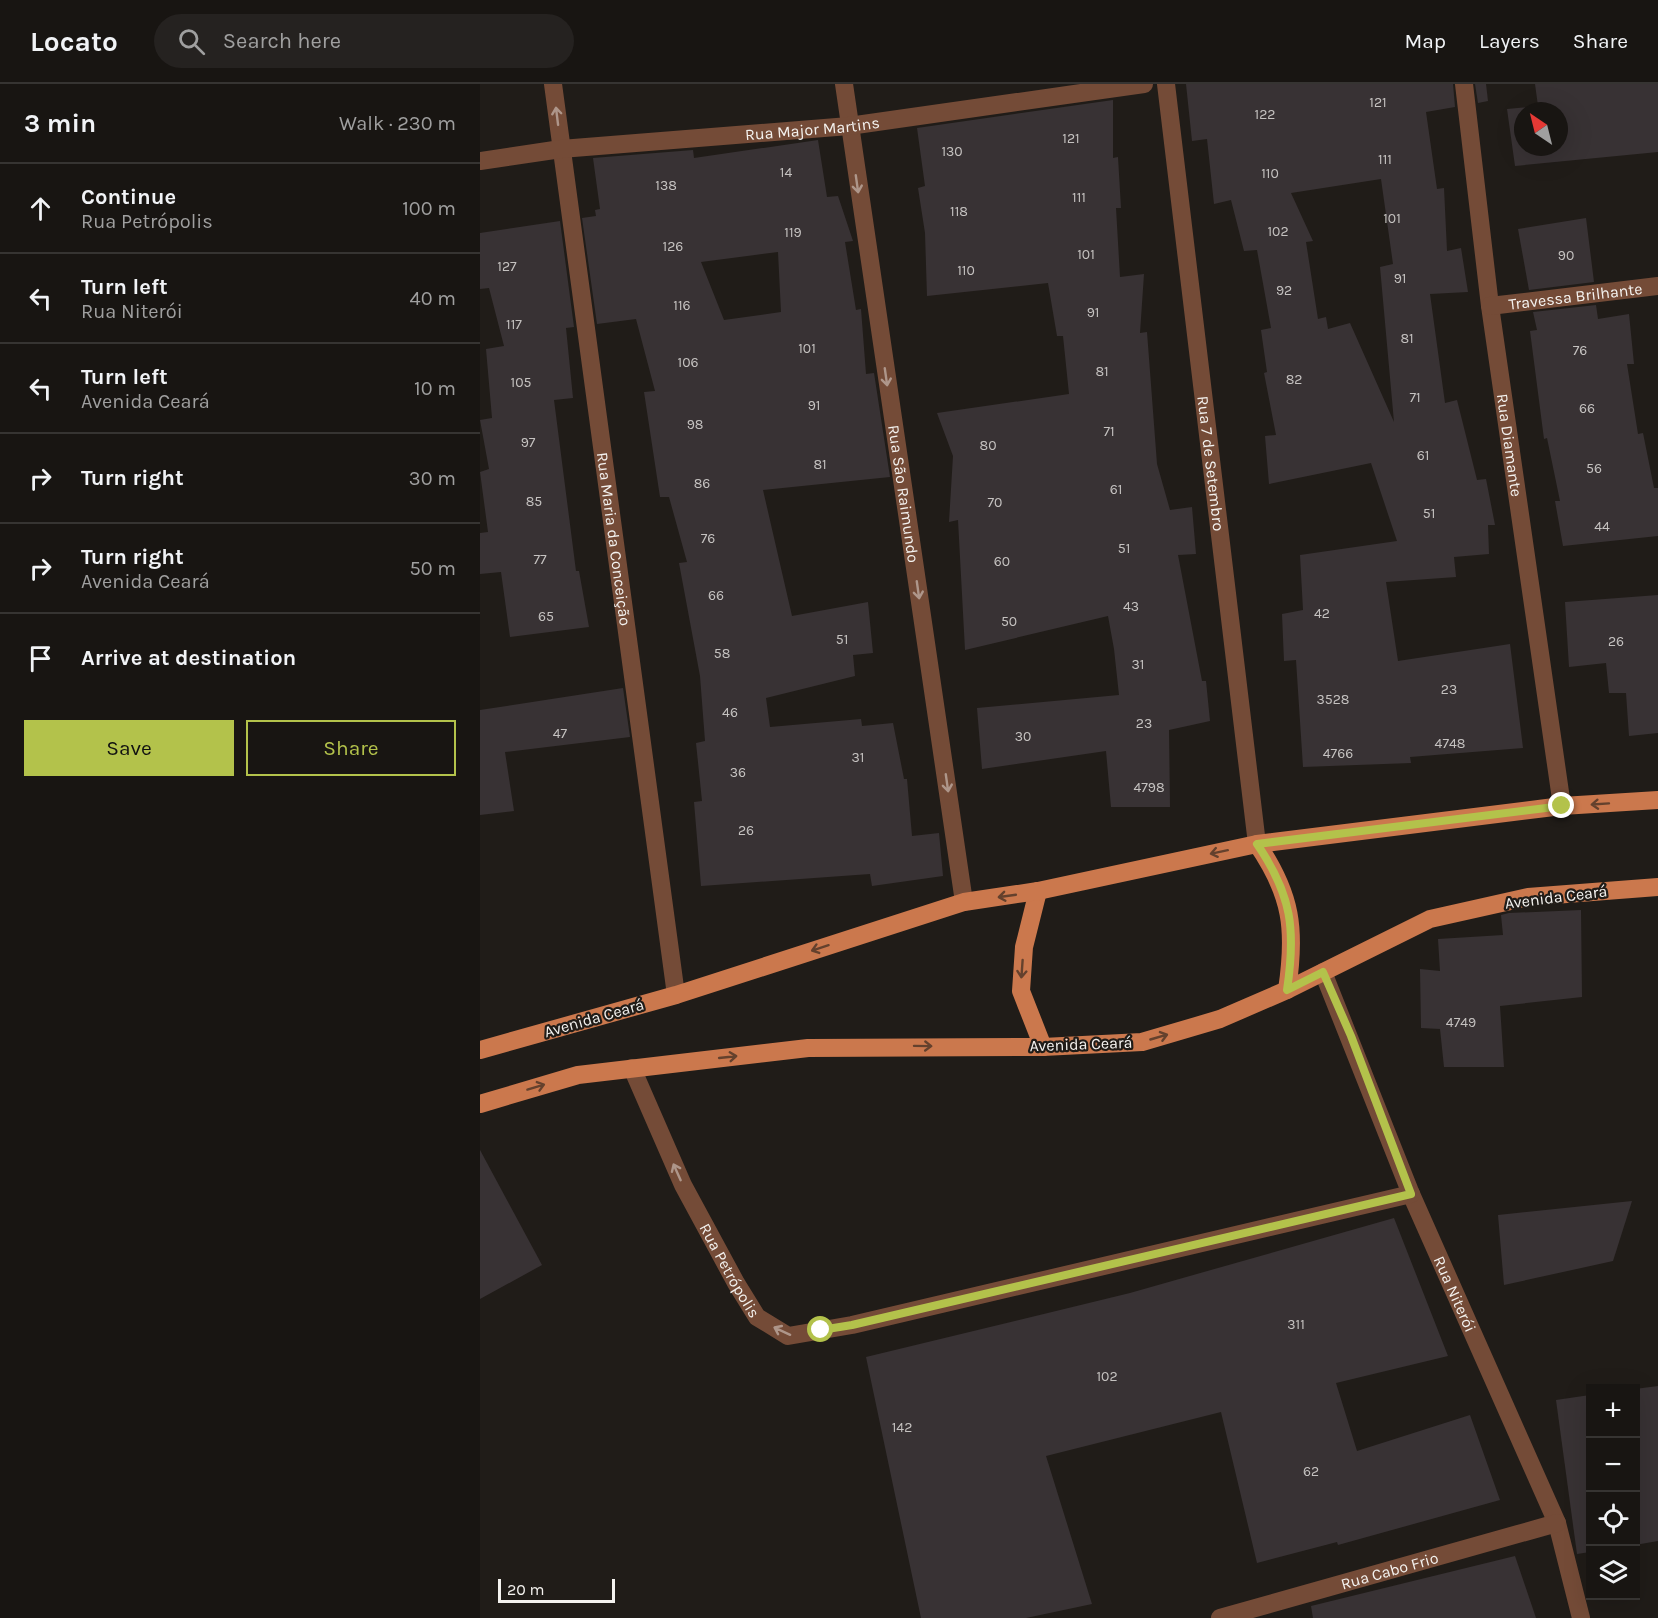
<!DOCTYPE html>
<meta charset="utf-8">
<style>
:root{--surface:#181512;--page:#252220;--text:#f1f3f6;--muted:#9f9f9f;--line:#363432;--accent:#b3c24b}
body{margin:0;font-family:Karla,sans-serif;background:var(--page);color:var(--text)}
.controls{position:absolute;right:18px;bottom:18px;display:grid;overflow:hidden;border-radius:0px;box-shadow:0 6px 24px #0002}
.controls button{width:54px;height:54px;display:grid;place-items:center;padding:0;border:0;border-bottom:2px solid var(--line);background:var(--surface);color:var(--text);font:30px sans-serif}
.compass{position:absolute;left:1034px;top:18px;width:54px;height:54px;border-radius:50%;background:var(--surface);box-shadow:0 6px 24px #0002;rotate:325deg}
.scale{position:absolute;left:18px;bottom:15px;width:117px;box-sizing:border-box;padding-left:6px;border:3px solid #f4f2ef;border-top:0;font-size:16px;line-height:21px;white-space:nowrap;color:#f4f2ef;-webkit-text-stroke:4px #201c18;paint-order:stroke}
.stop{position:absolute;width:18px;height:18px;margin:-14px;border:4px solid #b3c24b;border-radius:50%;background:#fff}
.stop.end{background:#b3c24b;border-color:#fff;box-shadow:0 2px 6px #0008}
.list{margin:0;padding:0;list-style:none}
h2{display:flex;justify-content:space-between;align-items:center;height:78px;margin:0;padding:0 24px;font-size:26px}
h2 small{font-size:20px;font-weight:400;color:var(--muted)}
.list li{display:grid;grid-template-columns:39px 1fr auto;gap:18px;align-items:center;box-sizing:border-box;height:90px;padding:0 24px;border-top:2px solid var(--line)}
.list b{display:block;font-size:22px;white-space:nowrap}
.list p{margin:0;font-size:20px;white-space:nowrap;color:var(--muted)}
.list em{font-size:20px;font-style:normal;color:var(--muted)}
.actions{display:flex;gap:12px;padding:18px 24px}
.actions a{flex:1;padding:14px 0;border:2px solid var(--accent);border-radius:0px;text-align:center;font-size:21px;color:var(--accent)}
.actions .main{background:var(--accent);color:#111}
.icon{flex:none;width:33px;height:33px;fill:none;stroke:currentColor;stroke-width:2;stroke-linecap:round;stroke-linejoin:round}
.map{position:relative;flex:none;width:1178px;height:1534px;overflow:hidden}
header{display:flex;align-items:center;gap:36px;box-sizing:border-box;height:84px;padding:0 30px;background:var(--surface);border-bottom:2px solid var(--line)}
header strong{font-size:28px}
nav{display:flex;gap:33px;margin-inline-start:auto;font-size:21px}
.search{width:420px;height:54px;background:var(--page);display:flex;align-items:center;gap:15px;box-sizing:border-box;padding:0 21px;border-radius:33px;color:var(--muted);font-size:22px}
main{display:flex}
aside{flex:1;background:var(--surface)}
.map>svg:first-child{display:block}
.building{fill:#383234;fill-rule:evenodd}
.lines{fill:none;stroke-linecap:round;stroke-linejoin:round}
.minor{stroke:#744b37;stroke-width:18}
.major{stroke:#cb784d;stroke-width:18}
.oneway{stroke:#ae968a}
.oneway2{stroke:#64412d}
.route{stroke:#b3c24b;stroke-width:8}
.labels{text-anchor:middle;dominant-baseline:central;stroke-width:4.5;stroke-linejoin:round;paint-order:stroke}
.number-label{font-size:14px;fill:#c5c2c0}
.street-label{font-size:16px;fill:#f4f2ef;stroke:#201c18}
</style>
<header>
<strong>Locato</strong>
<div class="search"><svg class="icon" aria-label="search" viewBox="0 0 24 24"><circle cx="10" cy="10" r="6"/><path d="M15 15l6 6"/></svg>Search here</div>
<nav><a>Map</a><a>Layers</a><a>Share</a></nav>
</header>
<main>
<aside>
<h2>3 min<small>Walk · 230 m</small></h2>
<ul class="list">
<li><svg class="icon" aria-label="ahead" viewBox="0 0 24 24"><path d="M12 20V5M6 11l6-6 6 6"/></svg><div><b>Continue</b><p>Rua Petrópolis</p></div><em>100 m</em></li>
<li><svg class="icon" aria-label="left" viewBox="0 0 24 24"><path d="M17 20v-9H6M10 6l-5 5 5 5"/></svg><div><b>Turn left</b><p>Rua Niterói</p></div><em>40 m</em></li>
<li><svg class="icon" aria-label="left" viewBox="0 0 24 24"><path d="M17 20v-9H6M10 6l-5 5 5 5"/></svg><div><b>Turn left</b><p>Avenida Ceará</p></div><em>10 m</em></li>
<li><svg class="icon" aria-label="right" viewBox="0 0 24 24"><path d="M7 20v-9h11M14 6l5 5-5 5"/></svg><div><b>Turn right</b></div><em>30 m</em></li>
<li><svg class="icon" aria-label="right" viewBox="0 0 24 24"><path d="M7 20v-9h11M14 6l5 5-5 5"/></svg><div><b>Turn right</b><p>Avenida Ceará</p></div><em>50 m</em></li>
<li><svg class="icon" aria-label="arrive" viewBox="0 0 24 24"><path d="M6 21V4h12l-3 4 3 4H6"/></svg><div><b>Arrive at destination</b></div></li>
</ul>
<div class="actions"><a class="main">Save</a><a>Share</a></div>
</aside>
<div class="map">
<svg width="1178" height="1534" viewBox="0 0 1178 1534">
<rect width="100%" height="100%" fill="#201c18"/>
<g class="building">
<path d="M 706,0 L 973,0 L 975,23 L 946,28 L 957,105 L 964,104 L 967,167 L 981,164 L 988,208 L 950,210 L 965,319 L 977,316 L 997,396 L 1006,395 L 1015,441 L 1008,441 L 1009,470 L 974,473 L 976,493 L 906,498 L 918,577 L 1030,560 L 1043,664 L 930,673 L 931,679 L 823,683 L 816,576 L 804,577 L 802,530 L 823,526 L 820,471 L 917,457 L 891,379 L 789,400 L 785,352 L 796,351 L 784,289 L 787,288 L 781,246 L 791,244 L 777,166 L 764,167 L 751,116 L 734,120 L 727,55 L 712,57 ZM 901,95 L 913,180 L 900,183 L 914,338 L 870,239 L 848,245 L 846,233 L 838,235 L 826,158 L 833,157 L 811,109 Z"/>
<polygon points="995,0 1006,0 1008,17 998,19"/>
<path d="M 1055,0 L 1178,0 L 1178,68 L 1035,82 L 1027,25 L 1058,22 ZM 1043,27 L 1079,27 L 1079,63 L 1043,63 Z"/>
<polygon points="633,16 633,74 638,73 641,124 636,124 640,193 664,190 660,249 667,248 677,380 690,426 712,423 716,470 698,471 722,597 726,597 730,637 689,646 690,723 631,723 626,667 502,685 497,624 639,611 634,565 628,532 485,566 478,436 469,438 473,372 457,329 589,310 583,252 577,252 568,199 447,212 445,149 438,104 445,102 437,44"/>
<path d="M 338,56 L 347,113 L 358,112 L 373,157 L 365,158 L 376,226 L 381,225 L 386,290 L 394,289 L 410,393 L 283,406 L 312,532 L 388,518 L 393,569 L 373,571 L 375,592 L 286,614 L 290,643 L 381,635 L 382,642 L 413,639 L 424,695 L 427,695 L 432,752 L 459,749 L 463,792 L 392,802 L 390,790 L 221,802 L 214,718 L 222,717 L 216,659 L 225,657 L 220,592 L 199,479 L 207,478 L 189,413 L 180,413 L 164,308 L 175,307 L 156,235 L 117,240 L 102,134 L 116,132 L 115,126 L 120,125 L 113,74 L 213,66 L 214,74 ZM 298,168 L 301,228 L 244,236 L 221,178 Z"/>
<polygon points="1106,134 1114,198 1049,206 1038,145"/>
<polygon points="80,137 94,243 86,244 93,314 74,316 96,487 99,487 109,543 30,553 21,488 0,490 0,449 8,448 0,388 9,385 0,336 12,334 6,265 24,262 9,204 0,205 0,149"/>
<polygon points="1116,221 1118,235 1149,230 1154,280 1147,280 1158,350 1163,349 1174,404 1178,404 1178,452 1083,462 1075,417 1080,417 1067,354 1064,355 1050,247 1057,246 1053,228"/>
<polygon points="1178,511 1178,649 1149,652 1146,609 1129,609 1126,579 1089,583 1085,518"/>
<polygon points="143,604 150,653 25,668 34,727 0,731 0,626"/>
<polygon points="1101,826 1102,913 1020,922 1024,983 964,983 960,945 941,944 940,885 960,887 958,855 1023,851 1021,831 1029,829"/>
<polygon points="0,1066 62,1181 0,1215"/>
<polygon points="1152,1117 1133,1177 1024,1201 1018,1131"/>
<polygon points="914,1134 968,1272 856,1299 877,1367 990,1331 1020,1416 858,1461 857,1458 777,1479 741,1328 566,1372 612,1520 546,1534 441,1534 386,1273 650,1209"/>
<polygon points="1178,1302 1178,1457 1155,1461 1155,1305"/>
<polygon points="1110,1311 1110,1468 1097,1470 1076,1316"/>
<polygon points="1035,1472 1056,1534 833,1534 831,1522"/>
</g>
<g class="lines">
<g class="minor">
<path id="s1" d="M 73,0 L 196,911"/>
<path id="s2" d="M 364,0 L 484,818"/>
<path id="s3" d="M 686,0 L 777,760"/>
<path id="s4" d="M 984,0 L 1010,222 L 1082,722"/>
<path id="s5" d="M 0,77 L 81,65 L 369,42 L 664,0"/>
<path id="s6" d="M 1010,222 L 1178,202"/>
<path id="s7" d="M 843,888 L 931,1110 L 1077,1439 L 1101,1534"/>
<path id="s8" d="M 152,984 L 203,1101 L 256,1199 L 277,1233 L 308,1252 L 372,1241 L 931,1110"/>
<path id="s9" d="M 740,1534 L 1077,1439"/>
</g>
<g class="major">
<path d="M 777,760 C 812,811 816,846 807,906"/>
<polyline points="558,807 544,863 541,907 563,963"/>
<polyline points="0,966 196,911 484,818 558,807 777,760 1082,722 1178,716"/>
<polyline points="0,1020 98,991 328,964 563,963 662,958 740,935 807,906 950,835 1048,813 1178,803"/>
</g>
</g>
<defs><path id="oneway-shaft" d="M-6 0H5M1.5-3L5.5 0L1.5 3" fill="none" stroke-width="1.6" stroke-linecap="round" stroke-linejoin="round" transform="scale(1.5)"/></defs>
<g class="oneway">
<use href="#oneway-shaft" transform="translate(77 32) rotate(-97)"/>
<use href="#oneway-shaft" transform="translate(377 100) rotate(82)"/>
<use href="#oneway-shaft" transform="translate(406 293) rotate(82)"/>
<use href="#oneway-shaft" transform="translate(438 506) rotate(82)"/>
<use href="#oneway-shaft" transform="translate(467 699) rotate(82)"/>
<use href="#oneway-shaft" transform="translate(197 1088) rotate(-114)"/>
<use href="#oneway-shaft" transform="translate(302 1247) rotate(-155)"/>
</g>
<g class="oneway2">
<use href="#oneway-shaft" transform="translate(1120 720) rotate(176)"/>
<use href="#oneway-shaft" transform="translate(739 768) rotate(168)"/>
<use href="#oneway-shaft" transform="translate(527 812) rotate(172)"/>
<use href="#oneway-shaft" transform="translate(340 864) rotate(162)"/>
<use href="#oneway-shaft" transform="translate(542 885) rotate(94)"/>
<use href="#oneway-shaft" transform="translate(679 953) rotate(-16)"/>
<use href="#oneway-shaft" transform="translate(443 962) rotate(1)"/>
<use href="#oneway-shaft" transform="translate(248 973) rotate(-6)"/>
<use href="#oneway-shaft" transform="translate(56 1003) rotate(-17)"/>
</g>
<g class="lines">
<path class="route" d="M 341,1246 L 372,1241 L 931,1110 L 871,952 L 843,888 L 807,906 C 816,846 812,811 777,760 L 1082,722"/>
</g>
<g class="labels">
<g class="number-label">
<text x="898" y="18">121</text>
<text x="785" y="30">122</text>
<text x="591" y="54">121</text>
<text x="472" y="67">130</text>
<text x="905" y="75">111</text>
<text x="306" y="88">14</text>
<text x="790" y="89">110</text>
<text x="186" y="101">138</text>
<text x="599" y="113">111</text>
<text x="479" y="127">118</text>
<text x="912" y="134">101</text>
<text x="798" y="147">102</text>
<text x="313" y="148">119</text>
<text x="193" y="162">126</text>
<text x="606" y="170">101</text>
<text x="1086" y="171">90</text>
<text x="27" y="182">127</text>
<text x="486" y="186">110</text>
<text x="920" y="194">91</text>
<text x="804" y="206">92</text>
<text x="202" y="221">116</text>
<text x="613" y="228">91</text>
<text x="34" y="240">117</text>
<text x="927" y="254">81</text>
<text x="327" y="264">101</text>
<text x="1100" y="266">76</text>
<text x="208" y="278">106</text>
<text x="622" y="287">81</text>
<text x="814" y="295">82</text>
<text x="41" y="298">105</text>
<text x="935" y="313">71</text>
<text x="334" y="321">91</text>
<text x="1107" y="324">66</text>
<text x="215" y="340">98</text>
<text x="629" y="347">71</text>
<text x="48" y="358">97</text>
<text x="508" y="361">80</text>
<text x="943" y="371">61</text>
<text x="340" y="380">81</text>
<text x="1114" y="384">56</text>
<text x="222" y="399">86</text>
<text x="636" y="405">61</text>
<text x="54" y="417">85</text>
<text x="515" y="418">70</text>
<text x="949" y="429">51</text>
<text x="1122" y="442">44</text>
<text x="228" y="454">76</text>
<text x="644" y="464">51</text>
<text x="60" y="475">77</text>
<text x="522" y="477">60</text>
<text x="236" y="511">66</text>
<text x="651" y="522">43</text>
<text x="842" y="529">42</text>
<text x="66" y="532">65</text>
<text x="529" y="537">50</text>
<text x="362" y="555">51</text>
<text x="1136" y="557">26</text>
<text x="242" y="569">58</text>
<text x="658" y="580">31</text>
<text x="969" y="605">23</text>
<text x="853" y="615">3528</text>
<text x="250" y="628">46</text>
<text x="664" y="639">23</text>
<text x="80" y="649">47</text>
<text x="543" y="652">30</text>
<text x="970" y="659">4748</text>
<text x="858" y="669">4766</text>
<text x="378" y="673">31</text>
<text x="258" y="688">36</text>
<text x="669" y="703">4798</text>
<text x="266" y="746">26</text>
<text x="981" y="938">4749</text>
<text x="816" y="1240">311</text>
<text x="627" y="1292">102</text>
<text x="422" y="1343">142</text>
<text x="831" y="1387">62</text>
</g>
<g class="street-label">
<text stroke="none"><textPath href="#s5" startOffset="334">Rua Major Martins</textPath></text>
<text stroke="none"><textPath href="#s6" startOffset="86">Travessa Brilhante</textPath></text>
<text stroke="none"><textPath href="#s4" startOffset="364">Rua Diamante</textPath></text>
<text stroke="none"><textPath href="#s3" startOffset="382">Rua 7 de Setembro</textPath></text>
<text stroke="none"><textPath href="#s2" startOffset="414">Rua São Raimundo</textPath></text>
<text stroke="none"><textPath href="#s1" startOffset="459">Rua Maria da Conceição</textPath></text>
<text transform="translate(1076 813) rotate(-7)">Avenida Ceará</text>
<text transform="translate(114 934) rotate(-16)">Avenida Ceará</text>
<text transform="translate(601 960) rotate(-2)">Avenida Ceará</text>
<text stroke="none"><textPath href="#s8" startOffset="225">Rua Petrópolis</textPath></text>
<text stroke="none"><textPath href="#s7" startOffset="348">Rua Niterói</textPath></text>
<text stroke="none"><textPath href="#s9" startOffset="176">Rua Cabo Frio</textPath></text>
</g>
</g>
</svg>
<div class="controls">
<button>+</button>
<button>−</button>
<button><svg class="icon" aria-label="locate" viewBox="0 0 24 24"><circle cx="12" cy="12" r="6"/><path d="M12 2v4M12 18v4M2 12h4M18 12h4"/></svg></button>
<button><svg class="icon" aria-label="layers" viewBox="0 0 24 24"><path d="M12 4l9 5-9 5-9-5zM3 14l9 5 9-5"/></svg></button>
</div>
<svg class="compass" viewBox="-18 -18 36 36"><path d="M0-13l5 13h-10z" fill="#e53935"/><path d="M0 13l5-13h-10z" fill="#9f9f9f"/></svg>
<div class="scale">20 m</div>
<div class="stop" style="left:341px;top:1246px"></div>
<div class="stop end" style="left:1082px;top:722px"></div>
</div>
</main>
